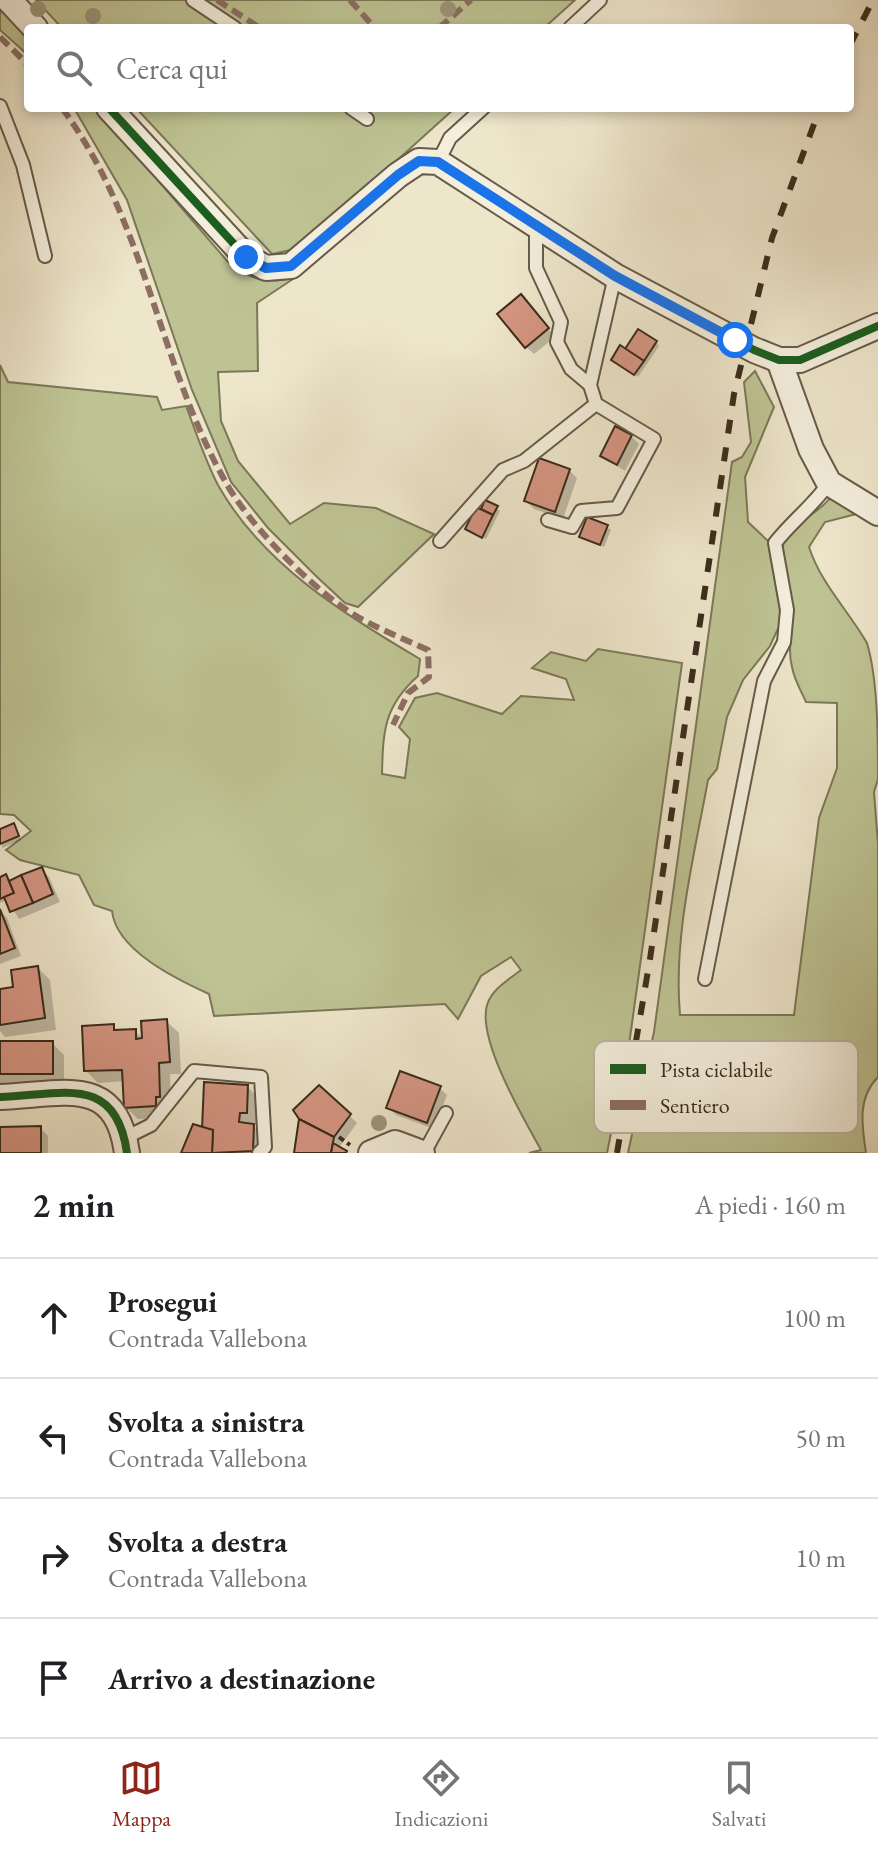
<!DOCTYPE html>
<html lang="it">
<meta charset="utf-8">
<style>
:root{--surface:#fff;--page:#f6f6f6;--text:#202124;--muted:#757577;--line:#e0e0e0;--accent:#8f2418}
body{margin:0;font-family:"EB Garamond",serif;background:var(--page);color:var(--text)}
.stop{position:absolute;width:24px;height:24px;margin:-18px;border:6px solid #1a73e8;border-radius:50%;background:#fff}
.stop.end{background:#1a73e8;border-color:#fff;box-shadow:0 2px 8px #0008}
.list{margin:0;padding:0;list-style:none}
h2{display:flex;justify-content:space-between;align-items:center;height:104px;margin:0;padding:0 32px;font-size:34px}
h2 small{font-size:26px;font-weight:400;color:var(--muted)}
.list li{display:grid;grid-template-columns:52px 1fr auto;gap:24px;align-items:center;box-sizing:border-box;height:120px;padding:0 32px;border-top:2px solid var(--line)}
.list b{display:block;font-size:30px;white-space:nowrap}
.list p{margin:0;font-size:26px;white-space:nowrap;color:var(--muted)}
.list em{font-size:26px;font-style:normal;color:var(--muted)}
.icon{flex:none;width:44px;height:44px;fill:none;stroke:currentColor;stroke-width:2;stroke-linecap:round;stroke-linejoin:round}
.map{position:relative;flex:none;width:878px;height:1153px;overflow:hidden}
.search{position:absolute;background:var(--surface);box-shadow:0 4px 12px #0003;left:24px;right:24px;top:24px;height:88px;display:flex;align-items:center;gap:20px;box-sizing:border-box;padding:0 28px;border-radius:8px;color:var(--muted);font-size:30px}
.sheet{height:584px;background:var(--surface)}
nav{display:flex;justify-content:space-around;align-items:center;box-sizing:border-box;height:112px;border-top:2px solid var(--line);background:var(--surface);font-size:22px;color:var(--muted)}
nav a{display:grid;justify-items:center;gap:4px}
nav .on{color:var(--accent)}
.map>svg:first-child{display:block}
.green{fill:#bec393;stroke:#7c7858;stroke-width:2}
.shadow{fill:#0003}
.building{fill:#d59582;stroke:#3a2c1c;stroke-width:2}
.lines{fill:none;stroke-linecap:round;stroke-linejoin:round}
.service-casing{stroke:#675a48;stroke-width:16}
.minor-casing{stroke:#675a48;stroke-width:28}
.path{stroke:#3a2c1c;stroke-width:4;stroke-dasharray:6 4;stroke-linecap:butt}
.service{stroke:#f4efdd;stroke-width:12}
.minor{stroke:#f4efdd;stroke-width:24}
.rail{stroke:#3a2c1c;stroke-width:6;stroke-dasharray:14 14;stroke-linecap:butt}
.quiet{stroke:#8d6e63;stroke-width:6;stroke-dasharray:12 6;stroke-linecap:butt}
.cycleway-casing{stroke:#f4efdd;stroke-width:13}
.cycleway{stroke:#1b5e20;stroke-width:8}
.tree{fill:#9d957b}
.route{stroke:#1a73e8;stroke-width:10}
.key{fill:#f4efdd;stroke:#bcb4a3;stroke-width:2}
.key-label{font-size:22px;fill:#3a2c1c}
</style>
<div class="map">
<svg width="878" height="1153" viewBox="0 0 878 1153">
<rect width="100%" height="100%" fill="#eee6cb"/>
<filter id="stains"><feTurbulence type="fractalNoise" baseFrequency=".0025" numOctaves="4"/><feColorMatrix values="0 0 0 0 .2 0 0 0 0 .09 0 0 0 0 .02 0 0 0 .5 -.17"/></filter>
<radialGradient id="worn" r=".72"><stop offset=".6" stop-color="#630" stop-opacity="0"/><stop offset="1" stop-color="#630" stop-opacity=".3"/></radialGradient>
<g class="green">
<polygon points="36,0 575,0 544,28 62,28"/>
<polygon points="0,5 28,33 28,55 0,30"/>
<path d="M 74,108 L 96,108 L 228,262 C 252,280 266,285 296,277 L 257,303 L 258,371 L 218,372 L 221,421 L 238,461 L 290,524 L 324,503 L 376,508 L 434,534 L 358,607 L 345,603 L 316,576 L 268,528 L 231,482 L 192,390 L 127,200 Z"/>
<polygon points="136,108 455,108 300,248 272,254"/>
<path d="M 0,365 L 8,382 L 157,397 L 162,410 L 186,406 C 196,432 205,460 218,485 C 262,564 345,615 420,659 L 418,676 C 384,706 383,731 382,774 L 405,778 L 410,739 L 399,727 L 415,698 L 437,693 L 502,714 L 521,696 L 574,700 L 566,679 L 532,668 L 551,652 L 586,661 L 598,649 L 682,663 L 629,1045 L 607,1153 L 529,1153 L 541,1150 C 524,1119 477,1040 487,1005 C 492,989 508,980 521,970 L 511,957 L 481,976 L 458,1019 L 445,1004 L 214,1016 L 209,994 C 176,979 116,950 112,911 L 94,905 L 79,875 L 20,860 L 6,850 L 31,831 L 14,815 L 0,814 Z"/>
<path d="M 755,371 L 774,407 L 745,477 L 748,522 L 768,541 L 782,620 L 770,646 L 743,680 L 727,717 L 717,769 L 708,780 C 694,857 673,937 680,1015 L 794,1015 L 819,818 L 837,768 L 837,703 L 806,702 C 801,691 794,679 792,667 C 786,644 796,626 791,600 C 788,583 776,556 785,540 C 794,522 818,514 830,498 L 844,502 L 860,513 L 825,522 L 809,547 C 821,584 848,610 867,643 C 878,680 878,738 878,779 L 874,792 L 878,844 L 878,1077 C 857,1098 862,1126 866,1153 L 628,1153 L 654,1032 L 732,462 L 742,457 L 751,442 L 744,382 Z"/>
</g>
<g class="shadow">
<polygon points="528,304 555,337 534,354 526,347"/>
<polygon points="656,342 659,346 638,377 616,363 626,352"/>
<polygon points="631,436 639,444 625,471 602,456"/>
<polygon points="569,470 577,478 563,519 534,509 526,501"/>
<polygon points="486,502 500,511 486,539 471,532"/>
<polygon points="607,527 611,530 604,547 582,536"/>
<polygon points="13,826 21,840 2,848 0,831"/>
<polygon points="41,869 49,877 60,902 19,919 7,900 0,903 0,879 6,876 10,882"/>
<polygon points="0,911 7,918 21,956 0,964"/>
<polygon points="38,968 50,980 56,1030 5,1037 0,1031 0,991 15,989"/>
<polygon points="166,1021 179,1033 181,1074 170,1074 171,1109 167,1109 167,1118 138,1119 126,1107 124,1081 98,1083 86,1071 113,1027 118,1032 135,1031 144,1040"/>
<polygon points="0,1043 52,1043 64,1055 64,1085 0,1086"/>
<polygon points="248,1087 260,1100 259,1124 252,1125 265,1138 265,1153 183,1153"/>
<polygon points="439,1088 447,1095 434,1129 396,1115 388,1107"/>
<polygon points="349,1115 357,1123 341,1145 340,1150 346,1153 296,1153"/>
<polygon points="40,1128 48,1136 48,1153 0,1153 0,1129"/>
</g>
<g class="building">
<polygon points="521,294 549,328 525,348 497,314"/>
<polygon points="638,329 657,341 644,361 625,349"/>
<polygon points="620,345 644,361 634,375 611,360"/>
<polygon points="615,426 632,435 617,465 600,456"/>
<polygon points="539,458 570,469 555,512 524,501"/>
<polygon points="485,500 498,506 493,515 481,509"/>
<polygon points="476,507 493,515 482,538 465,529"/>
<polygon points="587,517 608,525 600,545 579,537"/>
<polygon points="14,823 19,836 0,844 0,829"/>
<polygon points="42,867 53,894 33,903 21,875"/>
<polygon points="6,874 14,893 0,899 0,877"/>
<polygon points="21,875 33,903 10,912 4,897 14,893 9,881"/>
<polygon points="0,909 15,948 0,954"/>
<polygon points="38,966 45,1018 0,1025 0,989 13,987 11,970"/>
<polygon points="167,1019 170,1062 159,1063 160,1097 156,1097 156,1106 124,1108 122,1070 84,1071 82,1026 114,1024 114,1030 136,1029 136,1039 142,1038 141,1021"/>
<rect x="0" y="1041" width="53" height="33"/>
<polygon points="400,1071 441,1086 427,1123 386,1108"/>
<polygon points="204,1082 248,1085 247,1113 240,1113 239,1122 254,1124 253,1151 212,1153 213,1130 202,1129"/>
<polygon points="319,1085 351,1114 334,1137 299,1119 293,1110"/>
<polygon points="299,1119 334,1137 331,1153 294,1153"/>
<polygon points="193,1124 213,1130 212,1153 181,1153"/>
<polygon points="41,1126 41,1153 0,1153 0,1127"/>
<polygon points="333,1143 347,1151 346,1153 331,1153"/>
</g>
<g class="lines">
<defs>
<g id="service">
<polyline points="193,0 235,28"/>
<polyline points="570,28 600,0"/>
<polyline points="0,106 23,165 45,256"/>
<polyline points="351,108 367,119"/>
<polyline points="438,162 450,138 483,108"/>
<polyline points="536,226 536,268 561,322 557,342 571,369 590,385"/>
<polyline points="548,520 572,527 581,511 617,508 654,439 596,404 590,385 615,276"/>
<polyline points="440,541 503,470 524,461 596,404"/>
<path d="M 705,979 L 764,681 L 784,642 L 787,610 L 775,543 C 792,521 813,506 829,483"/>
<polyline points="125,1138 151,1125 194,1071 261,1077 265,1147 259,1153"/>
<polyline points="424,1153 446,1113"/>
</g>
<g id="minor">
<polyline points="9,0 35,28"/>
<polyline points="109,108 246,257 266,268 291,266 398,175 419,161 438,162 615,276 754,350 779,360 800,360 878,326"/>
<polyline points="779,360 811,449 829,483 878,513"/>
<path d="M 0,1097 C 62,1095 116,1073 127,1153"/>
<polyline points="371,1153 395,1143 422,1153"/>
</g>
</defs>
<use href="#service" class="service-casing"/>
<use href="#minor" class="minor-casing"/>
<polyline class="path" points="339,1137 350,1145"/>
<use href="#service" class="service"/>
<use href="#minor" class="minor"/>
<g class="rail">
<polyline points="850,45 873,0"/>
<polyline points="617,1153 650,959 734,394 772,238 820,108"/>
</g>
<g class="quiet">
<polyline points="217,0 260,28"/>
<polyline points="350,0 375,28"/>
<polyline points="439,28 471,0"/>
<polyline points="0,37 28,65"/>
<path d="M 62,108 C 147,223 157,360 225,481 C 248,523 302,578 341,606 C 367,625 400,637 428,650 L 429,677 L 408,693 L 393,725"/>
</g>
<defs>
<g id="cycleway">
<polyline points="109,108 246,257 266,268 291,266 398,175 419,161 438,162 615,276 754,350 779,360 800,360 878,326"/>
<path d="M 0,1097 C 62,1095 116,1073 127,1153"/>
</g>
</defs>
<use href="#cycleway" class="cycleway-casing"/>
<use href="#cycleway" class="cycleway"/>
</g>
<g class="tree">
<circle cx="38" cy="9" r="8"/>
<circle cx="448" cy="9" r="8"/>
<circle cx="93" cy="16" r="8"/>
<circle cx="379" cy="1123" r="8"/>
</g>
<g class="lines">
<polyline class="route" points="246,257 266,268 291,266 398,175 419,161 438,162 615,276 735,340"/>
</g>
<rect x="594" y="1041" width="264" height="92" rx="12" class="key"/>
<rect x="610" y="1064" width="36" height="10" fill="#1b5e20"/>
<rect x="610" y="1100" width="36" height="10" fill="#8d6e63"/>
<g class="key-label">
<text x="660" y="1077">Pista ciclabile</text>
<text x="660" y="1113">Sentiero</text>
</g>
<rect width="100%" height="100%" filter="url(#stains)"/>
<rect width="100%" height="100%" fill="url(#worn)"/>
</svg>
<div class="stop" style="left:735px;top:340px"></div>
<div class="stop end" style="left:246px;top:257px"></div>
<div class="search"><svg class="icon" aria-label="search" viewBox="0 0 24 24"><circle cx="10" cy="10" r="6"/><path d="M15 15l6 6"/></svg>Cerca qui</div>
</div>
<section class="sheet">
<h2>2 min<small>A piedi · 160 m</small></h2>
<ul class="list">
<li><svg class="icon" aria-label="ahead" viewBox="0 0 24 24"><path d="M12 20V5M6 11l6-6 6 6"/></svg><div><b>Prosegui</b><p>Contrada Vallebona</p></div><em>100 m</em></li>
<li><svg class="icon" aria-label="left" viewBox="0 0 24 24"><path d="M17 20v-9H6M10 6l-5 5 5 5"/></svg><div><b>Svolta a sinistra</b><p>Contrada Vallebona</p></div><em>50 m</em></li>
<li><svg class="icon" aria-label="right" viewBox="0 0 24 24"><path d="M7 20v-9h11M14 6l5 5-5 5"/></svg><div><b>Svolta a destra</b><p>Contrada Vallebona</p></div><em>10 m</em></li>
<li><svg class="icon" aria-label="arrive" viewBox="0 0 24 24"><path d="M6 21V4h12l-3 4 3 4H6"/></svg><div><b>Arrivo a destinazione</b></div></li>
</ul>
</section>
<nav>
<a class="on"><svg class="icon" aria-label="map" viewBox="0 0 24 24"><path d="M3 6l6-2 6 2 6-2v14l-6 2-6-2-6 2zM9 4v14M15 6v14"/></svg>Mappa</a>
<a><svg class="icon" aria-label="directions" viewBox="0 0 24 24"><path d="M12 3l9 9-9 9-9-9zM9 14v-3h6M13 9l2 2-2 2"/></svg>Indicazioni</a>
<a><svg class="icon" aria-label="saved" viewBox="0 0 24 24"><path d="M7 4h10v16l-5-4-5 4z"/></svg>Salvati</a>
</nav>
